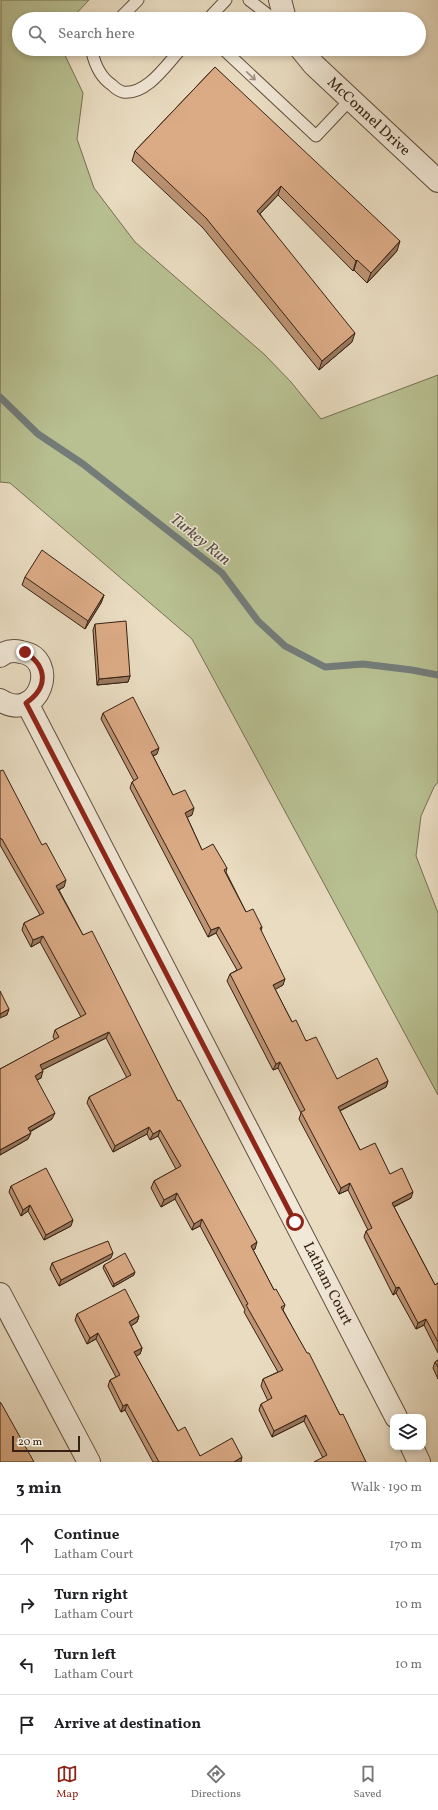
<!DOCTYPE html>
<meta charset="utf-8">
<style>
:root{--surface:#fff;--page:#f2f2f2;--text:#202124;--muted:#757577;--line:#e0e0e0;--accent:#8f2418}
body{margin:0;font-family:Vollkorn,serif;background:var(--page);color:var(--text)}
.controls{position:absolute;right:12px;bottom:12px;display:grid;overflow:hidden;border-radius:8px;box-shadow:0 2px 6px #0003}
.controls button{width:36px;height:36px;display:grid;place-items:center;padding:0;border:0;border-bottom:1px solid var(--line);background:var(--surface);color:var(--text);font:20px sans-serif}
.scale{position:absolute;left:12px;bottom:10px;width:68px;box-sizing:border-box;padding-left:4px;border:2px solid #362113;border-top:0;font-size:11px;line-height:14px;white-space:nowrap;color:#362113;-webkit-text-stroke:3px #f1e8d7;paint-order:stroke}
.stop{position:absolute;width:12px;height:12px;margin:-9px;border:3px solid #8f2418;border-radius:50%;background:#fff}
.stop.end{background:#8f2418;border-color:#fff;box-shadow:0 1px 4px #0008}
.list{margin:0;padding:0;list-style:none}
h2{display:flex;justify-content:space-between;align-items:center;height:52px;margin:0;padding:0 16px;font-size:17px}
h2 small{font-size:13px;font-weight:400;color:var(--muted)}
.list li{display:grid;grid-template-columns:26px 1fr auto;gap:12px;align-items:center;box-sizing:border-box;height:60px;padding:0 16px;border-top:1px solid var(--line)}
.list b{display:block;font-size:15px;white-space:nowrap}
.list p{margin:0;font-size:13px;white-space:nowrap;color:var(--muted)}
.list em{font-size:13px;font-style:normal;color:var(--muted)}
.icon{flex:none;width:22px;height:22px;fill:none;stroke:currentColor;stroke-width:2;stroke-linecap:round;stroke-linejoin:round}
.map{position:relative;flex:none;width:438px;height:1462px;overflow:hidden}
.search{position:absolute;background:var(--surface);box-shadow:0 2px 6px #0003;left:12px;right:12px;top:12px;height:44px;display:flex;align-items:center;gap:10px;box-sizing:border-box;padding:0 14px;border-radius:22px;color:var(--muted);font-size:15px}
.sheet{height:292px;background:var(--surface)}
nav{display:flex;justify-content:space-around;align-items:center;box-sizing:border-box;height:56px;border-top:1px solid var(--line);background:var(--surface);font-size:11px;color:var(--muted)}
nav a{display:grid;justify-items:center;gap:2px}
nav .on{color:var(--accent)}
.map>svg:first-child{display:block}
.green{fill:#b8c092;stroke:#777052}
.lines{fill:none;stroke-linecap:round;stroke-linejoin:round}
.stream{stroke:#737c79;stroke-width:7}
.service-casing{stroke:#63503e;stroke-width:13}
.minor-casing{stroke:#63503e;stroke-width:24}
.service{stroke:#f1e8d7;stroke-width:11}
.minor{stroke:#f1e8d7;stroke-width:22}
.wall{fill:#bc9373;stroke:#362113}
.shaded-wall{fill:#99785e;stroke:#362113}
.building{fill:#dbab86;stroke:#362113}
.oneway{stroke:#9d8e7f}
.route{stroke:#8f2418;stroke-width:5}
.labels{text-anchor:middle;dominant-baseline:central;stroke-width:3;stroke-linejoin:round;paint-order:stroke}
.street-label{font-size:15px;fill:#362113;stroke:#f1e8d7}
.water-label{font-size:16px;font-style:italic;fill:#554f46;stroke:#f1e8d7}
</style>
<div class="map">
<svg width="438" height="1462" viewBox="0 0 438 1462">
<rect width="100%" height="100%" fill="#e9dcc1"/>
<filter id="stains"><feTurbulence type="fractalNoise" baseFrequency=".005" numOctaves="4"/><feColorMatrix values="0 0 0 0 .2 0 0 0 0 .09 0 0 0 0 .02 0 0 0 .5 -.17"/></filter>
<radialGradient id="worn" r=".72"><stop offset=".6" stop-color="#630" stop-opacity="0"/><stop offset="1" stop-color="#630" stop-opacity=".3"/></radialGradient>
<polygon class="green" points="1,0 89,0 71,19 19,19 19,49 62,49 83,93 77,139 94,188 135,242 264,354 291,382 321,419 438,375 438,782 434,787 421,816 416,856 438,913 438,1095 192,639 10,483 0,482"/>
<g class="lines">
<polyline class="stream" points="0,397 38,434 83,464 222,573 258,621 285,646 325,667 363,664 412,670 438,675"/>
<defs>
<g id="service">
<polyline points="249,0 271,17 284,18"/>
<polyline points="119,19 138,0"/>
<polyline points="208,19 226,0"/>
<path d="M 94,49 L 92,52 C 95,65 100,77 112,85 C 115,88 119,91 123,92 C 147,95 166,65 181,49"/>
<polyline points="223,49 316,136 350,100"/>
</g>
<g id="minor">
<polyline points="280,0 285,19"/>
<polyline points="301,49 314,65 438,181"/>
<path d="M 0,656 C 6,651 13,650 21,652 C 61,658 39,725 0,700"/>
<polyline points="27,703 396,1417"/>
<polyline points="0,1294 89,1462"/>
<polyline points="412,1447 419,1462"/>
</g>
</defs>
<use href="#service" class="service-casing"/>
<use href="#minor" class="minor-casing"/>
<use href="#service" class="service"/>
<use href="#minor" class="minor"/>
</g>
<g class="wall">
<polygon points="215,67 397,251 367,283 354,270 353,271 278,195 260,214 352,342 319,370 203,228 132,161 135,151"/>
<polygon points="25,577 104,595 101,603 85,629 22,585"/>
<polygon points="95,624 130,676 128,682 97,685 93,630"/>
<polygon points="103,713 157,754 153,756 173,795 192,815 187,817 202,850 227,868 226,872 246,912 262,927 261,931 283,985 275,989 292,1022 306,1041 337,1079 388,1081 386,1087 340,1111 360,1150 390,1174 411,1198 394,1207 435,1285 438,1283 438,1353 424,1325 416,1329 396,1293 393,1295 364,1237 366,1231 368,1230 348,1190 339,1194 299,1119 301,1113 278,1068 273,1070 227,981 230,974 237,970 216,933 208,937 130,788 132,782 134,781 101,719"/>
<polygon points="0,771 64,887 59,890 83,935 178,1101 255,1249 253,1250 274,1290 285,1305 283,1310 340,1415 366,1462 323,1458 304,1421 272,1437 259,1410 261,1404 268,1401 261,1386 263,1379 278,1372 244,1312 245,1310 200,1226 192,1230 175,1199 161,1207 151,1188 154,1181 176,1169 158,1136 150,1140 147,1134 113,1152 87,1103 89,1097 127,1078 106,1038 42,1070 41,1078 37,1080 52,1119 30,1132 28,1139 0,1155 0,1069 55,1040 53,1037 55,1030 81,1017 40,942 31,947 22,930 24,923 40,915 0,845"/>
<polygon points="11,1186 71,1226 44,1240 28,1211 21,1216 9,1192"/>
<polygon points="111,1258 59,1286 50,1269 52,1263"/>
<polygon points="104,1265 134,1275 113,1287 103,1268"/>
<polygon points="77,1314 139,1316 137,1322 131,1326 142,1348 140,1354 136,1356 178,1431 200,1456 241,1462 153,1462 125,1410 121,1412 108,1386 110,1380 116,1377 96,1339 87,1344 75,1320"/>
<polygon points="438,1360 438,1379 433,1368 435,1362"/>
</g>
<g class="shaded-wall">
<polygon points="281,186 278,195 253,221 257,211"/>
<polygon points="400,241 397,251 367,283 371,273"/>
<polygon points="357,260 354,270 353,271 356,261"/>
<polygon points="355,333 352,342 319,370 322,361"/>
<polygon points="104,595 101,603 85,629 88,621"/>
<polygon points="130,676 128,682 97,685 99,679"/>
<polygon points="159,748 157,754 148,758 151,752"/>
<polygon points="194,808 192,815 182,820 185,813"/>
<polygon points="66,880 64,887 54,892 56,886"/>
<polygon points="219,927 216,933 208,937 211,930"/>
<polygon points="43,936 40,942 31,947 33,940"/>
<polygon points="285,979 283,985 271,992 273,985"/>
<polygon points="9,1009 7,1015 0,1018 0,1014"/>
<polygon points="109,1032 106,1038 38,1072 40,1065"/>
<polygon points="280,1062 278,1068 273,1070 276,1064"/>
<polygon points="43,1071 41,1078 32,1082 35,1076"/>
<polygon points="388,1081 386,1087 335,1113 338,1107"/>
<polygon points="55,1113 52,1119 25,1134 28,1128"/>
<polygon points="149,1127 147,1134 113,1152 115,1146"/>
<polygon points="160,1130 158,1136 150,1140 153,1134"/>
<polygon points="31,1133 28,1139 0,1155 0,1150"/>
<polygon points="350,1183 348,1190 339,1194 341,1188"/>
<polygon points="413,1192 411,1198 389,1209 392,1203"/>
<polygon points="177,1193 175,1199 161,1207 164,1200"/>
<polygon points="30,1205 28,1211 21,1216 23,1210"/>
<polygon points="202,1219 200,1226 192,1230 194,1224"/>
<polygon points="73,1220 71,1226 44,1240 46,1235"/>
<polygon points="257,1242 255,1249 248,1252 251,1246"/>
<polygon points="113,1253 111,1258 59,1286 61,1280"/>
<polygon points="135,1272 134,1275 113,1287 114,1284"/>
<polygon points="399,1287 396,1293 393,1295 396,1288"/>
<polygon points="139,1316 137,1322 127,1328 129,1322"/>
<polygon points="426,1319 424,1325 416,1329 418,1323"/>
<polygon points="98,1333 96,1339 87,1344 90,1338"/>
<polygon points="142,1348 140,1354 132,1358 134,1352"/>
<polygon points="127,1404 125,1410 121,1412 123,1406"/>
<polygon points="306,1415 304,1421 272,1437 274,1431"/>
<polygon points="242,1457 241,1462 234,1462"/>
</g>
<g class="building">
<polygon points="215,67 400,241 371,273 357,260 356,261 281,186 257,211 355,333 322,361 206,218 135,151"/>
<polygon points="42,550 104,595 88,621 25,577"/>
<polygon points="126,621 130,676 99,679 95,624"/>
<polygon points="133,697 159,748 151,752 173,795 185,790 194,808 185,813 202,850 213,844 227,868 224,870 246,912 253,909 262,927 260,928 285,979 273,985 292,1022 296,1020 306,1041 316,1037 337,1079 377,1058 388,1081 338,1107 360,1150 375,1143 390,1174 402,1168 413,1192 392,1203 435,1285 438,1283 438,1342 426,1319 418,1323 399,1287 396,1288 366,1231 372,1228 350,1183 341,1188 301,1112 305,1110 280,1062 276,1064 230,974 242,968 219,927 211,930 132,782 138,778 103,713"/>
<polygon points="3,770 42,845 46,843 66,880 56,886 83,935 92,931 178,1101 180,1100 257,1242 251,1246 274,1290 276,1289 285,1305 281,1307 307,1353 309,1353 340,1415 343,1414 366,1462 314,1462 327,1455 306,1415 274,1431 261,1404 272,1398 263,1379 283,1370 246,1305 248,1304 202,1219 194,1224 177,1193 164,1200 154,1181 181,1166 160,1130 153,1134 149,1127 115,1146 89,1097 131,1075 109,1032 40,1065 43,1071 35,1076 55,1113 28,1128 31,1133 0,1150 0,1069 59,1037 55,1030 86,1014 43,936 33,940 24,923 44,913 2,839 1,839 0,838 0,771"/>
<polygon points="0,991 9,1009 0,1014"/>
<polygon points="46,1168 73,1220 46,1235 30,1205 23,1210 11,1186"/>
<polygon points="108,1241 113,1253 61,1280 52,1263"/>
<polygon points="125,1253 135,1272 114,1284 104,1265"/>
<polygon points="125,1289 139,1316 129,1322 142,1348 134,1352 178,1431 185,1427 200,1456 232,1438 242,1457 234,1462 159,1462 127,1404 123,1406 110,1380 120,1375 98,1333 90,1338 77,1314"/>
<polygon points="438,1360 438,1367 435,1362"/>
<polygon points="0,1402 1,1403 34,1462 0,1462"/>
</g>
<defs><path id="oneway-shaft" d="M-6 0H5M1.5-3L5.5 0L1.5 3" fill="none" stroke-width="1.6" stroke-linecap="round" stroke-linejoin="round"/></defs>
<use class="oneway" href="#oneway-shaft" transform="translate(251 76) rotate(43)"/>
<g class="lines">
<path class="route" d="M 25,652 C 48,667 48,688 26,703 L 295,1222"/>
</g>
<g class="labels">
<g class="street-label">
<text transform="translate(368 117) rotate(43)">McConnel Drive</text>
<text transform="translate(327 1284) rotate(63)">Latham Court</text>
</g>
<g class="water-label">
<text transform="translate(200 540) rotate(39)">Turkey Run</text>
</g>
</g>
<rect width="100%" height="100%" filter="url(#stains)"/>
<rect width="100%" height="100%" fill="url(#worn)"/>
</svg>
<div class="controls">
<button><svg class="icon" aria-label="layers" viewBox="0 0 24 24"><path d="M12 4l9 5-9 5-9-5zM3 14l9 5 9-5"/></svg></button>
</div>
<div class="scale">20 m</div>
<div class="stop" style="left:295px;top:1222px"></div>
<div class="stop end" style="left:25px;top:652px"></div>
<div class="search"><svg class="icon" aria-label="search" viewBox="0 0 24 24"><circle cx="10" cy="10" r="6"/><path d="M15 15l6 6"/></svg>Search here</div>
</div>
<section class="sheet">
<h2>3 min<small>Walk · 190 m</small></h2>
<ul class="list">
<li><svg class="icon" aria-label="ahead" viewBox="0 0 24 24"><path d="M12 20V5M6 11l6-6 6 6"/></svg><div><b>Continue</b><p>Latham Court</p></div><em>170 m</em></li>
<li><svg class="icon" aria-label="right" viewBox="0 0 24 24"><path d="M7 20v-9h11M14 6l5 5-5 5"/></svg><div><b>Turn right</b><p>Latham Court</p></div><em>10 m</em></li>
<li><svg class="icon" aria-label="left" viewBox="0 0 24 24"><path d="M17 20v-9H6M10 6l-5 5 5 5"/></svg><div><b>Turn left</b><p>Latham Court</p></div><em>10 m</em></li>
<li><svg class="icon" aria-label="arrive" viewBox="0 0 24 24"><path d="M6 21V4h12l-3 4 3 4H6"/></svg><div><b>Arrive at destination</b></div></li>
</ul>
</section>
<nav>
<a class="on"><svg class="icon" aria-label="map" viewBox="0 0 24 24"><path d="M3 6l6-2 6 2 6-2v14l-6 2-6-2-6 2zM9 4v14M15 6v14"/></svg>Map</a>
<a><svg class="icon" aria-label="directions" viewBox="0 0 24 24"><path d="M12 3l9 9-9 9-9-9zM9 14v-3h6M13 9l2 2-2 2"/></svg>Directions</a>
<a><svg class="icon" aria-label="saved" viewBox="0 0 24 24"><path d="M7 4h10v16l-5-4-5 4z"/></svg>Saved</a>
</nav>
